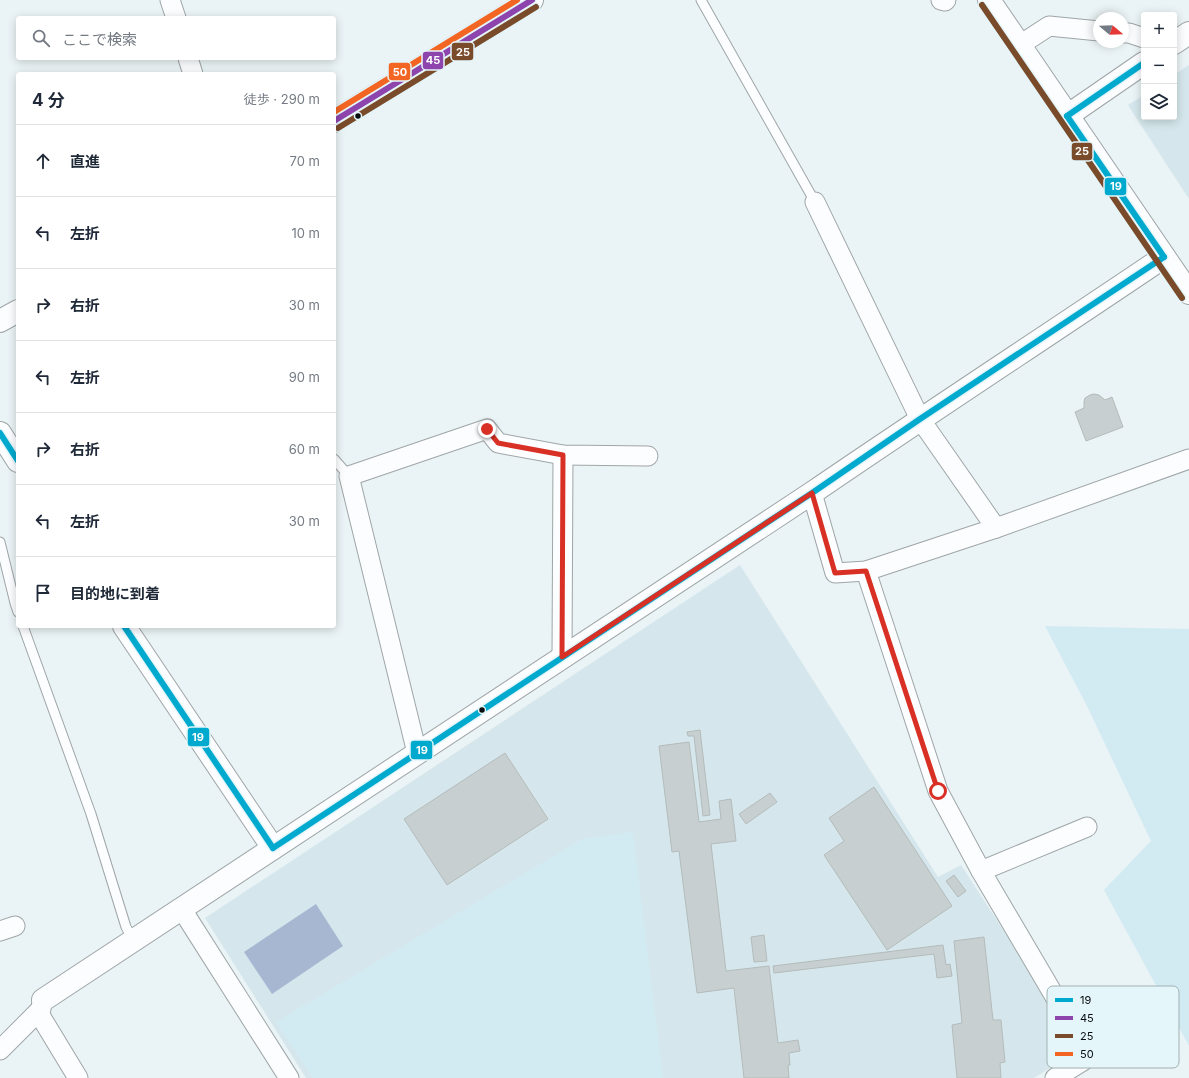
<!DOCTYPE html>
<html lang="ja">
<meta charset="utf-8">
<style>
:root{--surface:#fff;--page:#f6f6f7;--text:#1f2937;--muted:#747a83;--line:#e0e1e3}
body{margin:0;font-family:Inter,"Noto Sans JP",sans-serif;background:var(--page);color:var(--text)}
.controls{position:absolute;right:12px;top:12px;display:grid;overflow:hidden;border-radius:4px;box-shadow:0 2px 10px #0003}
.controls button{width:36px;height:36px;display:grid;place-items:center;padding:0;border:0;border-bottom:1px solid var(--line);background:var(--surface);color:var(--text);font:20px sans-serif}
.compass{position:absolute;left:1093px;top:12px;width:36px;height:36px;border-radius:50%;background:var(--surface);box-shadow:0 2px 10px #0003;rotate:109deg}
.stop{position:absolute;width:12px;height:12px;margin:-9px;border:3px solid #d93025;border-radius:50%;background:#fff}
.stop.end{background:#d93025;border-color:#fff;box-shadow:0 1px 4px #0008}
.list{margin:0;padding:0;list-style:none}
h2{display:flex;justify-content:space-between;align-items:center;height:52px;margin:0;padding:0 16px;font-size:17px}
h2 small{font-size:13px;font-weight:400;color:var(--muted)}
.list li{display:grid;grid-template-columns:26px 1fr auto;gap:12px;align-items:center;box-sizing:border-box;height:72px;padding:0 16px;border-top:1px solid var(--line)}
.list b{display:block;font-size:15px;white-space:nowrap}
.list em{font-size:13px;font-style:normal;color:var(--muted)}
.icon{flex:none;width:22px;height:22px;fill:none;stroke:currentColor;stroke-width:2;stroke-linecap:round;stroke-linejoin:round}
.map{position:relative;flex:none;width:1189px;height:1078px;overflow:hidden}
.search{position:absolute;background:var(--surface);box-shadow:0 2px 10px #0003;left:16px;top:16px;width:320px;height:44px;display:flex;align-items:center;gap:10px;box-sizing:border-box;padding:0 14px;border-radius:4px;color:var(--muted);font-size:15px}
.panel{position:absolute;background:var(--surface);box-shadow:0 2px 10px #0003;left:16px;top:72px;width:320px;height:556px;border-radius:4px}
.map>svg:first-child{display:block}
.built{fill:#d5e7ec}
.green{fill:#d2ebf2}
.water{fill:#a7b7d2}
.building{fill:#c8cfd0;stroke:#b4bbbb}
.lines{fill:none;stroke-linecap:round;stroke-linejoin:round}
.lane-casing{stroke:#9fa6a7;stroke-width:11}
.street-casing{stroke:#9fa6a7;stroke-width:21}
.secondary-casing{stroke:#9fa6a7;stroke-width:24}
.highway-casing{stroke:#9fa6a7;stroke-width:24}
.lane{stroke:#fcfdfe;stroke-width:9}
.street{stroke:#fcfdfe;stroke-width:19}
.secondary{stroke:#fcfdfe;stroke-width:22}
.highway{stroke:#fcfdfe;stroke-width:22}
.bus-1-casing{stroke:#e5f6fa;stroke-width:9}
.bus-2-casing{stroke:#e5f6fa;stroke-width:9}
.bus-3-casing{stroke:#e5f6fa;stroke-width:9}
.bus-4-casing{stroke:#e5f6fa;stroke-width:9}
.bus-1{stroke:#00a9ce;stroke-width:6}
.bus-2{stroke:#8e44ad;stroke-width:6}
.bus-3{stroke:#7a4b2a;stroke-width:6}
.bus-4{stroke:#f26522;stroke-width:6}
.route{stroke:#d93025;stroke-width:5}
.bus-dot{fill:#070c0e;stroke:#e5f6fa;stroke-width:1.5}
.key{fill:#e5f6fa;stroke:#a2b0b3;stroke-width:1}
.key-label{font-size:11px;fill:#070c0e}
.line-badge{stroke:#e5f6fa;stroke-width:1.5}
.badge-label{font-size:11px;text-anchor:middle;font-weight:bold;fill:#fff}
</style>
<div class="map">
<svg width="1189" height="1078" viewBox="0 0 1189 1078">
<rect width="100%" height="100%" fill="#eaf3f5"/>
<g class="built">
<polygon points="1189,65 1189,199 1128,105 1144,95 1144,117 1174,117 1174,75"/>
<polygon points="740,565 938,877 961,865 1075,1040 1069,1056 1034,1078 306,1078 205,918"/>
</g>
<g class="green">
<polygon points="1045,626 1189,629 1189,1046 1104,890 1151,841 1087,706"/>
<polygon points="633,832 663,1078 313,1078 276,1022 582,839"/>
</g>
<polygon class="water" points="316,904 343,946 272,994 244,952"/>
<g class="building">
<polygon points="1094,394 1099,395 1105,400 1112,397 1123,427 1086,441 1075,412 1084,408 1084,402 1085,398 1090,395"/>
<polygon points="700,730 710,815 703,816 694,736 688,736 687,732"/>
<polygon points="689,742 699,822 721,819 719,801 731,799 736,841 711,844 726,971 769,966 778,1043 798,1040 800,1051 789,1053 790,1065 788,1065 789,1078 744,1078 734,988 697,993 679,851 672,852 659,746"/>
<polygon points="505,753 548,819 447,885 404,819"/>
<polygon points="874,787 952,906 887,950 824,855 844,841 829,818"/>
<polygon points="770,793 777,802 746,824 739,814"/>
<polygon points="954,875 966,891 958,897 946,881"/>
<polygon points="764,935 767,961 754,962 751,937"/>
<polygon points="984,937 993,1020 1001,1020 1005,1062 1000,1063 1001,1078 957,1078 952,1025 962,1023 954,941"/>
<polygon points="943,945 946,965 950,964 952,976 937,978 934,954 774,973 773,966"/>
</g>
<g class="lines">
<defs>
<g id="lane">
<polyline points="701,0 815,202"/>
<polyline points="334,459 349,476"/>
<polyline points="0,542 15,603 18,612"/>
<polyline points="23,626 91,814 126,927 133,940"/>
</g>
<g id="street">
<polyline points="170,0 176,18"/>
<polyline points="941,0 945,1 946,0"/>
<polyline points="1123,33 1129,33 1144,38"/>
<polyline points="1020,45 1049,26 1099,31"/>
<polyline points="188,58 193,74"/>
<polyline points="815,202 920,419 996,528 1189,459"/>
<polyline points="812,493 835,573 866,571 996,528"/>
<polyline points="866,571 938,791 981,871 1078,1036 1083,1061 1055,1078"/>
<polyline points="562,657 563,455"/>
<polyline points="417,753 349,476 487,429 498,443 563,455 648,456"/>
<polyline points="981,871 1087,827"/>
<polyline points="181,908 289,1078"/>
<polyline points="0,931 15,926"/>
<polyline points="38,1012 78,1078"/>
<polyline points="0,1050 41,1009 42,1002"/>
</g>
<g id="secondary">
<polyline points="1174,43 1189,33"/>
<polyline points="1067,116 1144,63"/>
<polyline points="0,433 18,461"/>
<polyline points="124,626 273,848"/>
<path d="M 43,1000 L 812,493 C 929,413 1047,336 1164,257"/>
</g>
<g id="highway">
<polyline points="989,0 1189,293"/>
<polyline points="334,121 532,0"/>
<polyline points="0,321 18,311"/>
</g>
</defs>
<use href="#lane" class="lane-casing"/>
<use href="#street" class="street-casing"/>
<use href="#secondary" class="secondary-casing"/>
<use href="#highway" class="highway-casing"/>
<use href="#lane" class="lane"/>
<use href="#street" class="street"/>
<use href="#secondary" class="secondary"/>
<use href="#highway" class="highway"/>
<defs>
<g id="bus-1">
<polyline points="1067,116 1164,257"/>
<polyline points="1067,116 1144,63"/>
<polyline points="0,433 18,461"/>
<polyline points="124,626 273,848"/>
<polyline points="273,848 812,493 920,419 1164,257"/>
</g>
<polyline id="bus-2" points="334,121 532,0"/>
<g id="bus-3">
<polyline points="982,5 1182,298"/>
<polyline points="338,128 536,7"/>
</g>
<polyline id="bus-4" points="334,112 517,0"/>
</defs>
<use href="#bus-1" class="bus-1-casing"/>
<use href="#bus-2" class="bus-2-casing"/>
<use href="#bus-3" class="bus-3-casing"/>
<use href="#bus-4" class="bus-4-casing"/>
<use href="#bus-1" class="bus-1"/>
<use href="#bus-2" class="bus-2"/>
<use href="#bus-3" class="bus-3"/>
<use href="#bus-4" class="bus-4"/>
</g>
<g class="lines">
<polyline class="route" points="487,429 498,443 563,455 562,657 812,493 835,573 866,571 938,791"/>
</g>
<g class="bus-dot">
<circle cx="358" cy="116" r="3.5"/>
<circle cx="482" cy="710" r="3.5"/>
</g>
<rect x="1047" y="986" width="132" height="82" rx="6" class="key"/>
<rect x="1055" y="998" width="18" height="4" fill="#00a9ce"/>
<rect x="1055" y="1016" width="18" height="4" fill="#8e44ad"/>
<rect x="1055" y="1034" width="18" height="4" fill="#7a4b2a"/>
<rect x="1055" y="1052" width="18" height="4" fill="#f26522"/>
<g class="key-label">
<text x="1080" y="1004">19</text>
<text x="1080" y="1022">45</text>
<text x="1080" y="1040">25</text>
<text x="1080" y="1058">50</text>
</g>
<g class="line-badge">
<rect x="451" y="42" width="23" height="19" rx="4" fill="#7a4b2a"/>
<rect x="422" y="51" width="22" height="19" rx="4" fill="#8e44ad"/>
<rect x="388" y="62" width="23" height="19" rx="4" fill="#f26522"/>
<rect x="1071" y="142" width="22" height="19" rx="4" fill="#7a4b2a"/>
<rect x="1104" y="177" width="23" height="19" rx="4" fill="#00a9ce"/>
<rect x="187" y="727" width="23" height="20" rx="4" fill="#00a9ce"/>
<rect x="410" y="740" width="23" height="20" rx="4" fill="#00a9ce"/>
</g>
<g class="badge-label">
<text x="463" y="56">25</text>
<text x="433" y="64">45</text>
<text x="400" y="76">50</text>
<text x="1082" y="155">25</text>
<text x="1116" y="190">19</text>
<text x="198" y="741">19</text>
<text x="422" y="754">19</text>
</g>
</svg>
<div class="controls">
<button>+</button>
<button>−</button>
<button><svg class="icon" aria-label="layers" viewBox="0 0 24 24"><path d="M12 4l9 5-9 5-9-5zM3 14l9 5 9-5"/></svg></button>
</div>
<svg class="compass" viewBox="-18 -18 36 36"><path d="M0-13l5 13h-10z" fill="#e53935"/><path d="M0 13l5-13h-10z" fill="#747a83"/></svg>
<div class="stop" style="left:938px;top:791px"></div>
<div class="stop end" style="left:487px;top:429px"></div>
<div class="search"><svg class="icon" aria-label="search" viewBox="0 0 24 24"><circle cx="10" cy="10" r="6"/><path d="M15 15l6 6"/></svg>ここで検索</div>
<section class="panel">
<h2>4 分<small>徒歩 · 290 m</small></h2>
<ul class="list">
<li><svg class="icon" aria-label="ahead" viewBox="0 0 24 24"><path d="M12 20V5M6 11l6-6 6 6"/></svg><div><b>直進</b></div><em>70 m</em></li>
<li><svg class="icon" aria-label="left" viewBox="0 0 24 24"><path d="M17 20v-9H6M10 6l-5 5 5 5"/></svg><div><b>左折</b></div><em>10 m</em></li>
<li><svg class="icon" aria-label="right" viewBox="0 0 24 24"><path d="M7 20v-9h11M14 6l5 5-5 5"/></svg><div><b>右折</b></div><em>30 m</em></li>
<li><svg class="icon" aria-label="left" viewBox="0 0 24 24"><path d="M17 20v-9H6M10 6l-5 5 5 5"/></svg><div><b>左折</b></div><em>90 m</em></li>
<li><svg class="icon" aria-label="right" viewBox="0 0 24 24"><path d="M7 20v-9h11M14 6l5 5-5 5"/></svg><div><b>右折</b></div><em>60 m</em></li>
<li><svg class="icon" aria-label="left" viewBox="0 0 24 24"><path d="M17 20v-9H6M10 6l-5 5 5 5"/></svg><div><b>左折</b></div><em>30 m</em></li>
<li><svg class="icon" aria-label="arrive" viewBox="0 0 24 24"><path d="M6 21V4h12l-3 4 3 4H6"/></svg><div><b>目的地に到着</b></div></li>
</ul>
</section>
</div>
